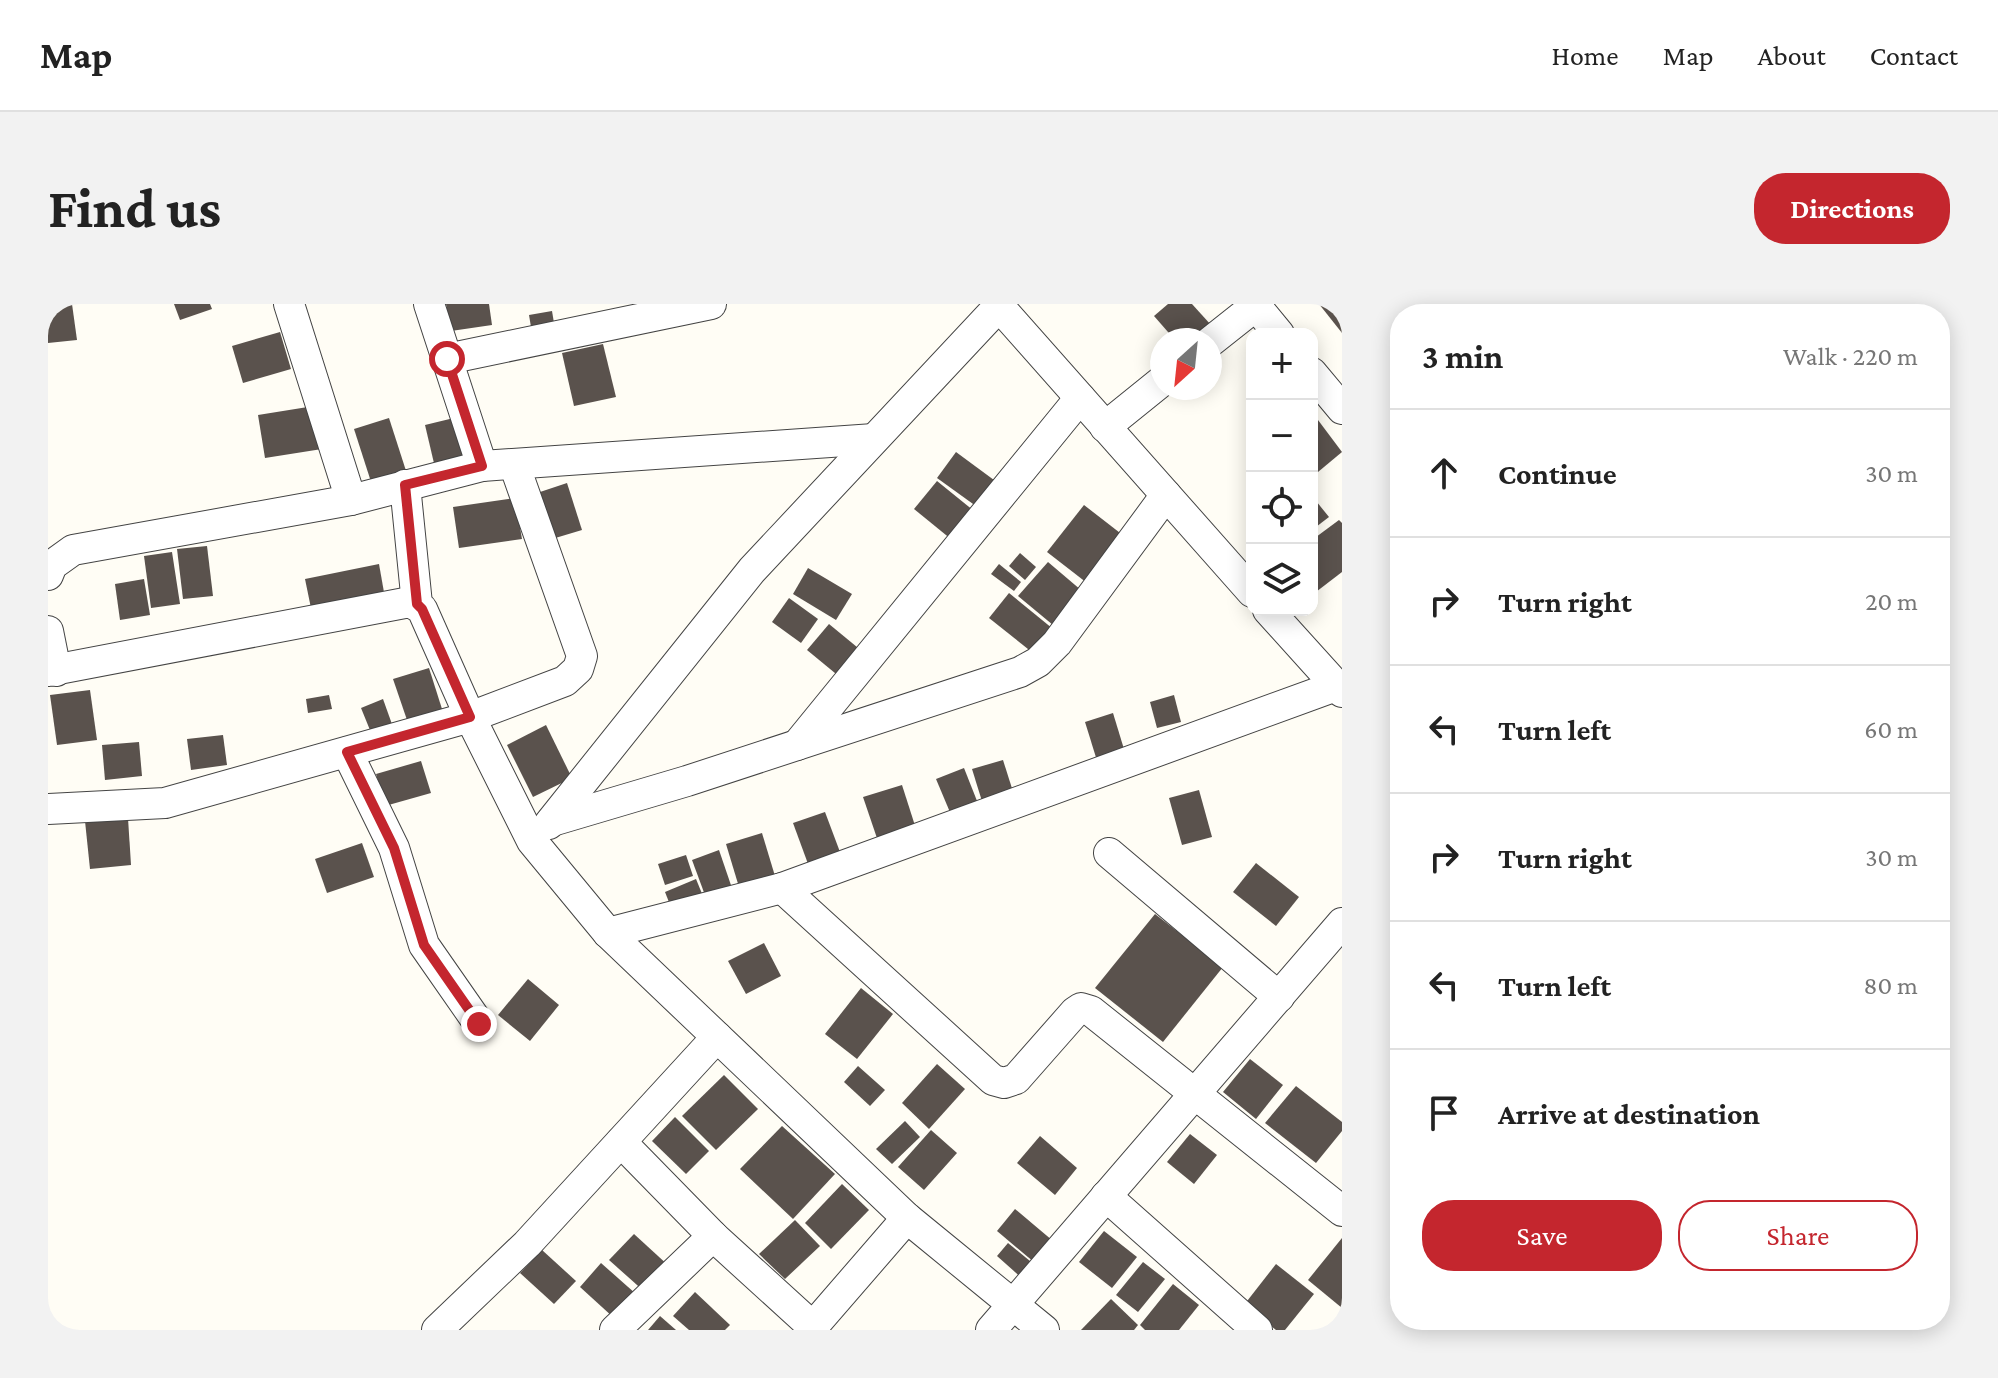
<!DOCTYPE html>
<meta charset="utf-8">
<style>
:root{--surface:#fff;--page:#f2f2f2;--text:#222;--muted:#767676;--line:#e0e0e0;--accent:#c4262e}
body{margin:0;font-family:"Crimson Pro",serif;background:var(--page);color:var(--text)}
.controls{position:absolute;right:24px;top:24px;display:grid;overflow:hidden;border-radius:16px;box-shadow:0 4px 20px #0003}
.controls button{width:72px;height:72px;display:grid;place-items:center;padding:0;border:0;border-bottom:2px solid var(--line);background:var(--surface);color:var(--text);font:40px sans-serif}
.compass{position:absolute;left:1102px;top:24px;width:72px;height:72px;border-radius:50%;background:var(--surface);box-shadow:0 4px 20px #0003;rotate:207deg}
.stop{position:absolute;width:24px;height:24px;margin:-18px;border:6px solid #c4262e;border-radius:50%;background:#fff}
.stop.end{background:#c4262e;border-color:#fff;box-shadow:0 2px 8px #0008}
.list{margin:0;padding:0;list-style:none}
h2{display:flex;justify-content:space-between;align-items:center;height:104px;margin:0;padding:0 32px;font-size:34px}
h2 small{font-size:26px;font-weight:400;color:var(--muted)}
.list li{display:grid;grid-template-columns:52px 1fr auto;gap:24px;align-items:center;box-sizing:border-box;height:128px;padding:0 32px;border-top:2px solid var(--line)}
.list b{display:block;font-size:30px;white-space:nowrap}
.list em{font-size:26px;font-style:normal;color:var(--muted)}
.actions{display:flex;gap:16px;padding:24px 32px}
.actions a{flex:1;padding:18px 0;border:2px solid var(--accent);border-radius:32px;text-align:center;font-size:28px;color:var(--accent)}
.actions .main{background:var(--accent);color:#fff}
.icon{flex:none;width:44px;height:44px;fill:none;stroke:currentColor;stroke-width:2;stroke-linecap:round;stroke-linejoin:round}
.map{position:relative;flex:none;width:1294px;height:1026px;overflow:hidden;border-radius:32px}
header{display:flex;align-items:center;gap:48px;box-sizing:border-box;height:112px;padding:0 40px;background:var(--surface);border-bottom:2px solid var(--line)}
header strong{font-size:38px}
nav{display:flex;gap:44px;margin-inline-start:auto;font-size:28px}
.intro{display:flex;align-items:center;justify-content:space-between;box-sizing:border-box;height:192px;padding:0 48px}
h1{margin:0;font-size:56px}
.button{padding:20px 36px;border-radius:32px;background:var(--accent);color:#fff;font-size:28px;font-weight:700}
main{display:flex;gap:48px;padding:0 48px}
aside{flex:1;background:var(--surface);border-radius:32px;box-shadow:0 4px 20px #0003}
.map>svg:first-child{display:block}
.building{fill:#5a524d}
.lines{fill:none;stroke-linecap:round;stroke-linejoin:round}
.minor-casing{stroke:#444;stroke-width:32}
.minor{stroke:#fff;stroke-width:30}
.route{stroke:#c4262e;stroke-width:10}
</style>
<header>
<strong>Map</strong>
<nav><a>Home</a><a>Map</a><a>About</a><a>Contact</a></nav>
</header>
<div class="intro"><h1>Find us</h1><a class="button">Directions</a></div>
<main>
<div class="map">
<svg width="1294" height="1026" viewBox="0 0 1294 1026">
<rect width="100%" height="100%" fill="#fffdf5"/>
<g class="building">
<polygon points="24,0 29,36 0,39 0,3"/>
<polygon points="126,0 162,0 164,5 132,16"/>
<polygon points="398,0 441,0 444,21 403,27"/>
<polygon points="1120,0 1144,0 1163,21 1145,36 1127,36 1106,12"/>
<polygon points="1271,0 1294,0 1294,29"/>
<polygon points="504,7 507,25 484,29 481,11"/>
<polygon points="232,28 243,65 195,79 184,42"/>
<polygon points="555,40 568,93 526,102 514,49"/>
<polygon points="266,102 274,145 217,154 210,111"/>
<polygon points="1264,108 1294,148 1264,173"/>
<polygon points="414,112 426,163 389,172 377,121"/>
<polygon points="341,114 360,173 325,184 306,125"/>
<polygon points="908,148 950,179 932,205 889,174"/>
<polygon points="889,177 931,211 909,240 866,205"/>
<polygon points="519,179 534,226 504,235 489,189"/>
<polygon points="1264,192 1281,213 1264,226"/>
<polygon points="467,194 474,235 411,244 405,203"/>
<polygon points="1036,201 1076,232 1039,279 999,248"/>
<polygon points="1291,216 1294,219 1294,268 1264,291 1264,236"/>
<polygon points="159,242 165,292 135,295 129,245"/>
<polygon points="124,248 132,300 103,304 96,252"/>
<polygon points="972,249 988,263 977,276 961,262"/>
<polygon points="1000,258 1040,292 1011,326 970,292"/>
<polygon points="331,260 337,294 264,309 257,275"/>
<polygon points="951,260 973,278 966,287 943,270"/>
<polygon points="760,264 804,290 788,316 745,290"/>
<polygon points="96,275 102,311 72,316 67,280"/>
<polygon points="961,289 1010,329 990,353 941,314"/>
<polygon points="741,294 770,315 753,339 724,318"/>
<polygon points="781,320 815,348 793,374 759,346"/>
<polygon points="381,364 394,405 359,416 345,375"/>
<polygon points="42,386 49,436 9,441 2,391"/>
<polygon points="281,391 284,405 260,409 258,395"/>
<polygon points="1126,391 1133,418 1109,424 1102,398"/>
<polygon points="335,395 345,423 324,431 313,404"/>
<polygon points="1065,409 1079,455 1051,463 1037,418"/>
<polygon points="498,421 524,474 485,493 459,441"/>
<polygon points="175,431 179,461 143,466 139,435"/>
<polygon points="91,438 94,472 57,476 54,441"/>
<polygon points="955,456 968,497 937,507 924,465"/>
<polygon points="373,457 383,489 337,502 328,470"/>
<polygon points="916,464 931,502 904,513 888,475"/>
<polygon points="854,481 870,531 832,543 815,493"/>
<polygon points="1151,486 1164,533 1134,541 1121,494"/>
<polygon points="777,508 795,556 763,568 745,519"/>
<polygon points="80,514 83,561 42,565 37,517"/>
<polygon points="714,529 730,582 694,593 678,540"/>
<polygon points="314,539 326,573 279,589 267,555"/>
<polygon points="671,546 687,593 661,602 644,556"/>
<polygon points="638,551 645,572 617,581 610,560"/>
<polygon points="1208,559 1251,593 1228,622 1185,588"/>
<polygon points="648,575 657,597 626,611 617,588"/>
<polygon points="1107,610 1175,663 1115,738 1047,684"/>
<polygon points="716,639 733,672 698,690 680,657"/>
<polygon points="480,675 511,701 482,737 450,711"/>
<polygon points="813,684 845,710 809,755 777,730"/>
<polygon points="1202,755 1235,781 1208,815 1175,788"/>
<polygon points="889,760 917,785 881,825 854,799"/>
<polygon points="810,762 837,786 822,802 796,778"/>
<polygon points="676,771 710,805 668,846 634,812"/>
<polygon points="1248,782 1294,818 1294,827 1268,859 1217,819"/>
<polygon points="627,813 661,847 638,870 604,837"/>
<polygon points="857,817 872,833 844,860 828,845"/>
<polygon points="734,822 787,870 745,915 692,865"/>
<polygon points="883,826 909,849 876,886 850,863"/>
<polygon points="1142,830 1169,851 1146,880 1119,858"/>
<polygon points="992,832 1029,864 1007,891 969,859"/>
<polygon points="794,880 821,906 783,945 757,919"/>
<polygon points="967,905 1011,942 993,964 949,927"/>
<polygon points="747,916 772,942 737,975 711,950"/>
<polygon points="1056,927 1089,953 1064,984 1031,958"/>
<polygon points="586,930 622,963 598,989 561,956"/>
<polygon points="1294,934 1294,1004 1260,976"/>
<polygon points="960,939 988,962 976,976 949,952"/>
<polygon points="494,946 528,977 506,1000 472,969"/>
<polygon points="1095,958 1117,975 1090,1008 1068,991"/>
<polygon points="553,959 588,990 566,1014 532,983"/>
<polygon points="1228,960 1266,990 1237,1026 1228,1026 1196,1001"/>
<polygon points="1125,980 1151,1001 1131,1026 1097,1026 1092,1021"/>
<polygon points="647,988 682,1021 677,1026 641,1026 625,1012"/>
<polygon points="1063,995 1090,1021 1086,1026 1033,1026"/>
<polygon points="612,1012 628,1026 600,1026"/>
</g>
<g class="lines">
<defs>
<g id="minor">
<polyline points="241,0 303,196"/>
<polyline points="381,0 434,162"/>
<polyline points="949,0 1204,288"/>
<polyline points="1208,2 1231,30"/>
<polyline points="1162,38 1210,0"/>
<polyline points="399,55 663,0"/>
<polyline points="1264,69 1294,105"/>
<polyline points="1057,123 1114,77"/>
<polyline points="357,181 369,300"/>
<polyline points="0,271 4,261 25,246 303,196 434,162 826,135"/>
<polyline points="1220,306 1294,388"/>
<polyline points="0,327 8,367"/>
<polyline points="0,367 362,298 374,305 422,413 484,537 560,629 859,914 996,1026"/>
<polyline points="749,441 1032,94"/>
<polyline points="299,448 346,544 376,641 431,720"/>
<polyline points="0,505 117,499 422,413 517,377 530,365 534,352 466,160"/>
<polyline points="504,517 639,477 972,368 990,358 1009,339 1118,191"/>
<polyline points="501,520 704,266 953,0"/>
<polyline points="1061,549 1231,693"/>
<polyline points="734,584 945,776 956,779 968,775 1027,708 1033,704 1043,707 1294,907"/>
<polyline points="560,629 734,584 1288,382"/>
<polyline points="573,838 665,932 765,1023"/>
<polyline points="1058,892 1209,1026"/>
<polyline points="389,1026 479,940 669,733"/>
<polyline points="567,1026 665,932"/>
<polyline points="762,1026 859,914"/>
<polyline points="943,1026 1294,619"/>
</g>
</defs>
<use href="#minor" class="minor-casing"/>
<use href="#minor" class="minor"/>
</g>
<g class="lines">
<polyline class="route" points="399,55 434,162 357,181 369,300 374,305 422,413 299,448 346,544 376,641 431,720"/>
</g>
</svg>
<div class="controls">
<button>+</button>
<button>−</button>
<button><svg class="icon" aria-label="locate" viewBox="0 0 24 24"><circle cx="12" cy="12" r="6"/><path d="M12 2v4M12 18v4M2 12h4M18 12h4"/></svg></button>
<button><svg class="icon" aria-label="layers" viewBox="0 0 24 24"><path d="M12 4l9 5-9 5-9-5zM3 14l9 5 9-5"/></svg></button>
</div>
<svg class="compass" viewBox="-18 -18 36 36"><path d="M0-13l5 13h-10z" fill="#e53935"/><path d="M0 13l5-13h-10z" fill="#767676"/></svg>
<div class="stop" style="left:399px;top:55px"></div>
<div class="stop end" style="left:431px;top:720px"></div>
</div>
<aside>
<h2>3 min<small>Walk · 220 m</small></h2>
<ul class="list">
<li><svg class="icon" aria-label="ahead" viewBox="0 0 24 24"><path d="M12 20V5M6 11l6-6 6 6"/></svg><div><b>Continue</b></div><em>30 m</em></li>
<li><svg class="icon" aria-label="right" viewBox="0 0 24 24"><path d="M7 20v-9h11M14 6l5 5-5 5"/></svg><div><b>Turn right</b></div><em>20 m</em></li>
<li><svg class="icon" aria-label="left" viewBox="0 0 24 24"><path d="M17 20v-9H6M10 6l-5 5 5 5"/></svg><div><b>Turn left</b></div><em>60 m</em></li>
<li><svg class="icon" aria-label="right" viewBox="0 0 24 24"><path d="M7 20v-9h11M14 6l5 5-5 5"/></svg><div><b>Turn right</b></div><em>30 m</em></li>
<li><svg class="icon" aria-label="left" viewBox="0 0 24 24"><path d="M17 20v-9H6M10 6l-5 5 5 5"/></svg><div><b>Turn left</b></div><em>80 m</em></li>
<li><svg class="icon" aria-label="arrive" viewBox="0 0 24 24"><path d="M6 21V4h12l-3 4 3 4H6"/></svg><div><b>Arrive at destination</b></div></li>
</ul>
<div class="actions"><a class="main">Save</a><a>Share</a></div>
</aside>
</main>
